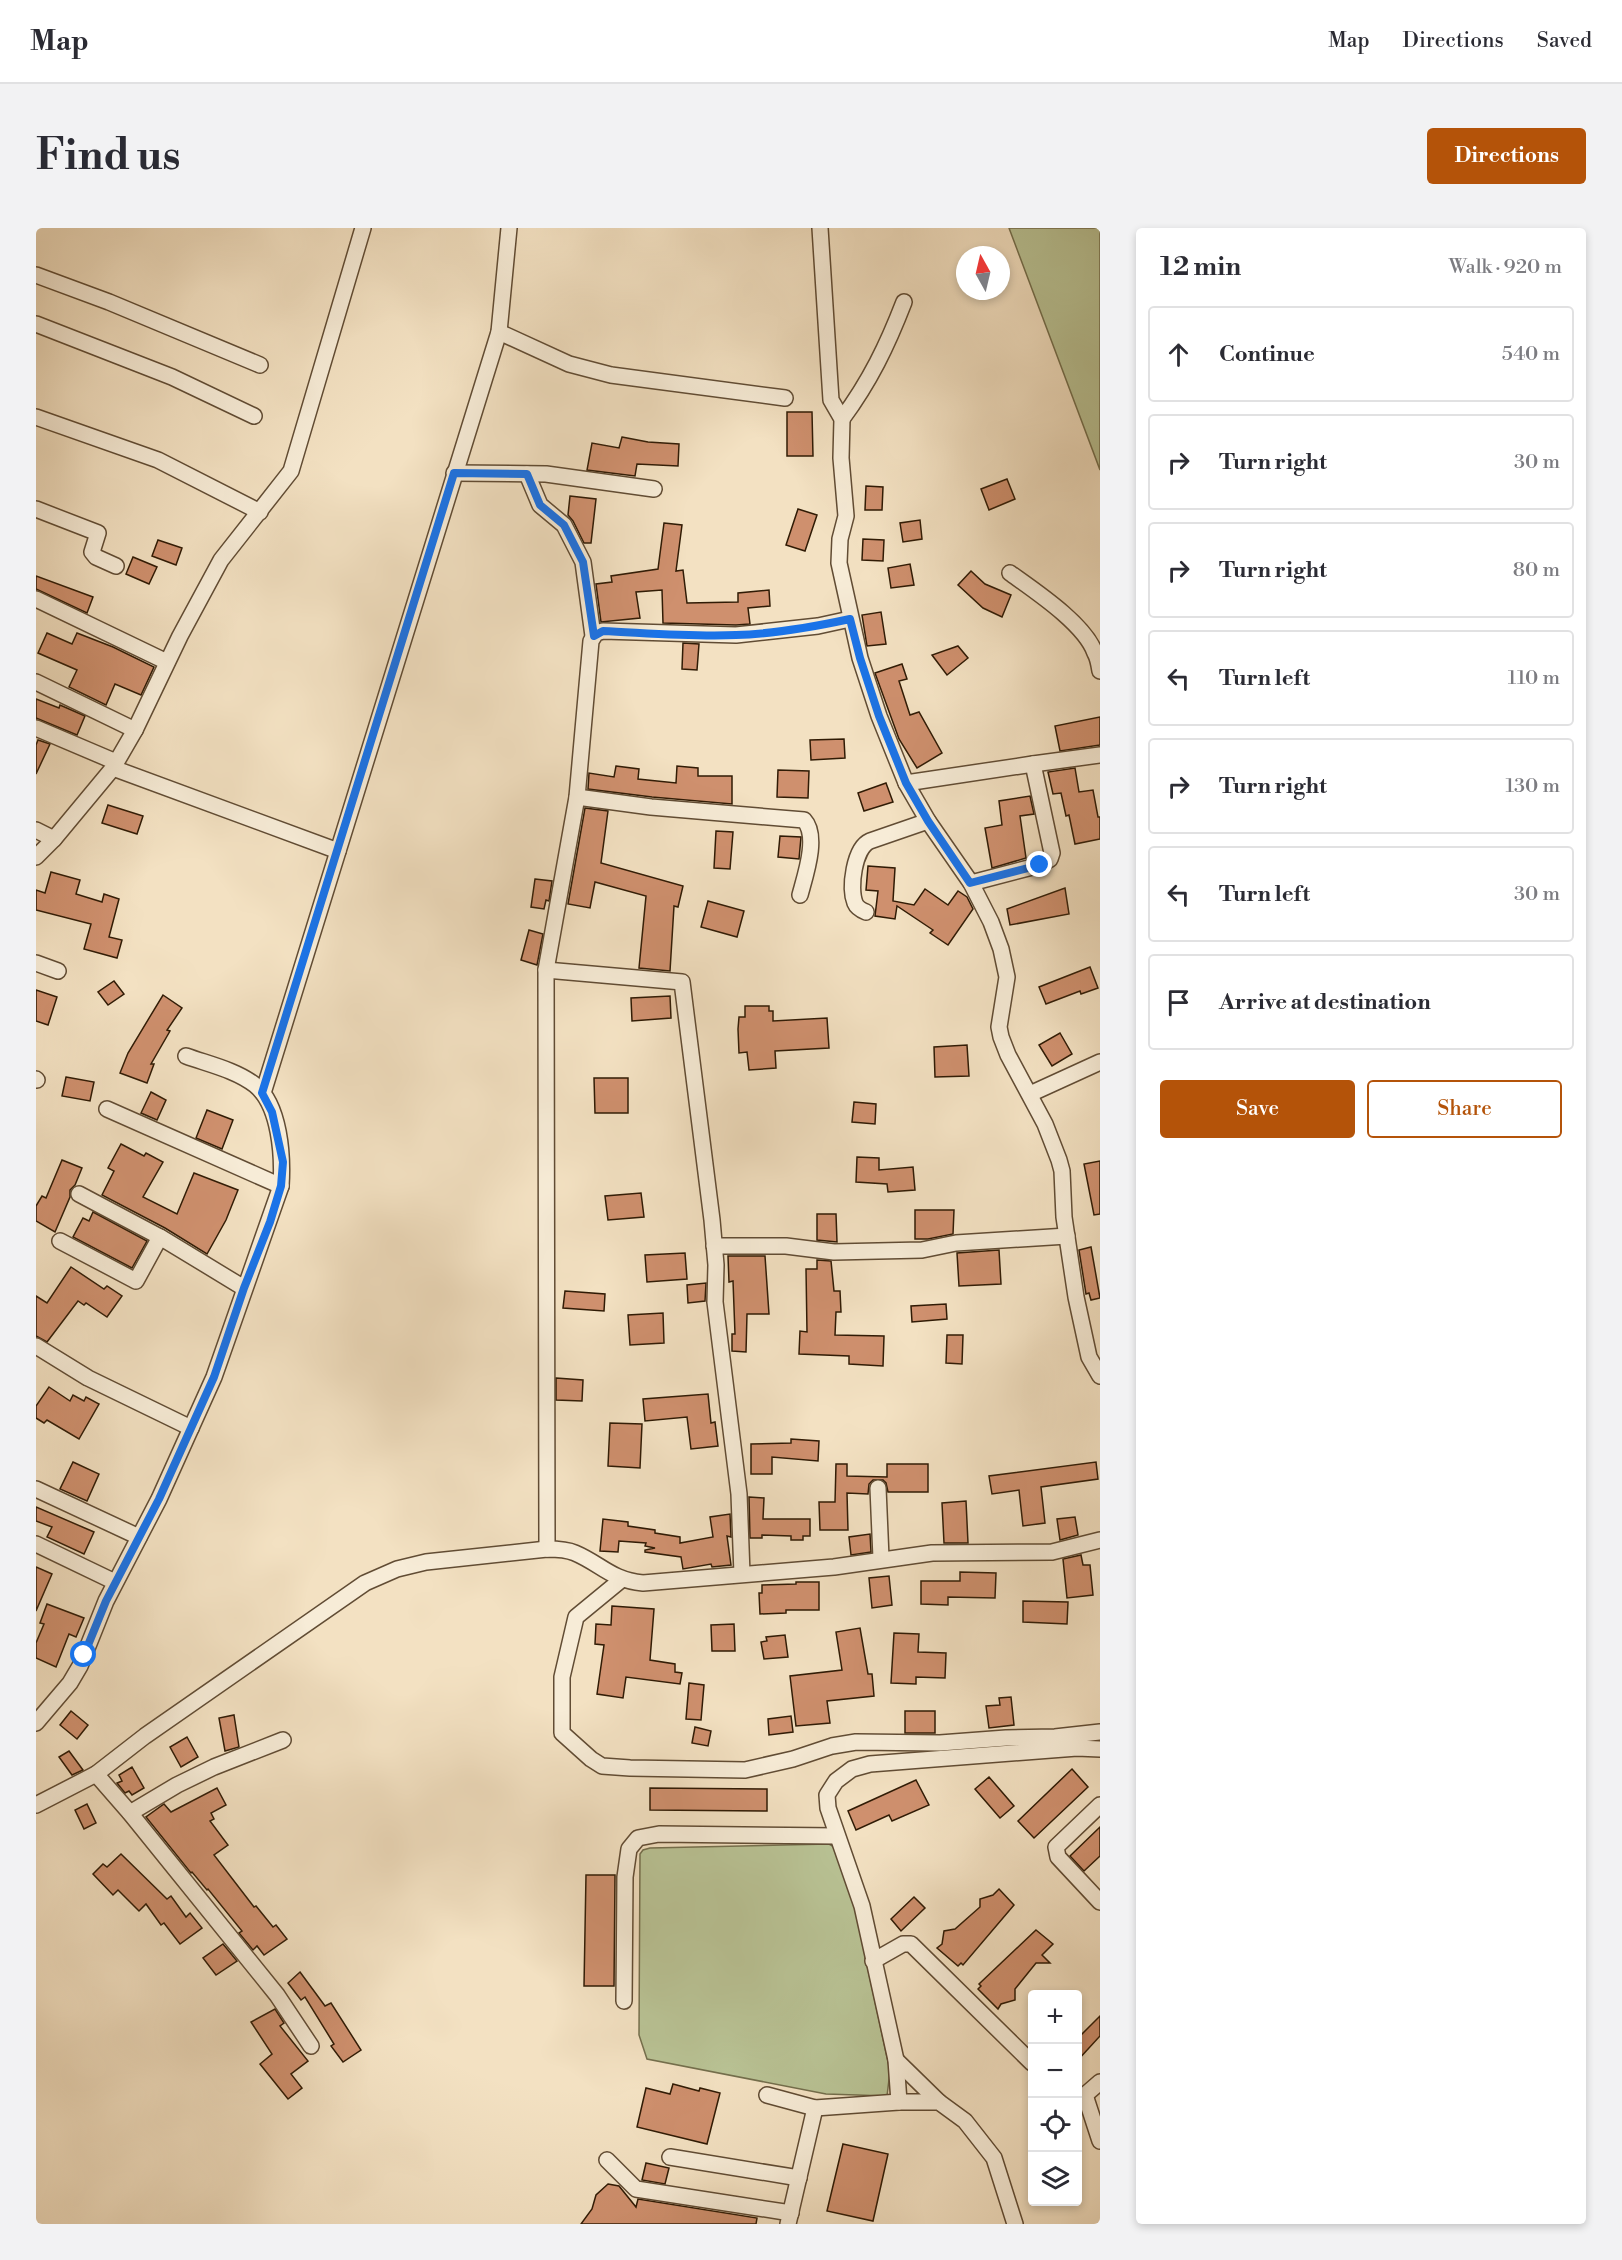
<!DOCTYPE html>
<meta charset="utf-8">
<style>
:root{--surface:#fff;--page:#f2f2f3;--text:#2b2b33;--muted:#7c7c81;--line:#e1e1e2;--accent:#b45309}
body{margin:0;font-family:"Libre Bodoni",serif;background:var(--page);color:var(--text)}
.controls{position:absolute;right:18px;bottom:18px;display:grid;overflow:hidden;border-radius:6px;box-shadow:0 3px 9px #0003}
.controls button{width:54px;height:54px;display:grid;place-items:center;padding:0;border:0;border-bottom:2px solid var(--line);background:var(--surface);color:var(--text);font:30px sans-serif}
.compass{position:absolute;left:920px;top:18px;width:54px;height:54px;border-radius:50%;background:var(--surface);box-shadow:0 3px 9px #0003;rotate:352deg}
.stop{position:absolute;width:18px;height:18px;margin:-14px;border:4px solid #1a73e8;border-radius:50%;background:#fff}
.stop.end{background:#1a73e8;border-color:#fff;box-shadow:0 2px 6px #0008}
.list{margin:0;padding:0;list-style:none}
h2{display:flex;justify-content:space-between;align-items:center;height:78px;margin:0;padding:0 24px;font-size:26px}
h2 small{font-size:20px;font-weight:400;color:var(--muted)}
.list li{display:grid;grid-template-columns:39px 1fr auto;gap:18px;align-items:center;box-sizing:border-box;height:96px;margin:0 12px 12px;padding:0 12px;border:2px solid var(--line);border-radius:6px}
.list b{display:block;font-size:22px;white-space:nowrap}
.list em{font-size:20px;font-style:normal;color:var(--muted)}
.actions{display:flex;gap:12px;padding:18px 24px}
.actions a{flex:1;padding:14px 0;border:2px solid var(--accent);border-radius:6px;text-align:center;font-size:21px;color:var(--accent)}
.actions .main{background:var(--accent);color:#fff}
.icon{flex:none;width:33px;height:33px;fill:none;stroke:currentColor;stroke-width:2;stroke-linecap:round;stroke-linejoin:round}
.map{position:relative;flex:none;width:1064px;height:1996px;overflow:hidden;border-radius:6px}
header{display:flex;align-items:center;gap:36px;box-sizing:border-box;height:84px;padding:0 30px;background:var(--surface);border-bottom:2px solid var(--line)}
header strong{font-size:28px}
nav{display:flex;gap:33px;margin-inline-start:auto;font-size:21px}
.intro{display:flex;align-items:center;justify-content:space-between;box-sizing:border-box;height:144px;padding:0 36px}
h1{margin:0;font-size:42px}
.button{padding:15px 27px;border-radius:6px;background:var(--accent);color:#fff;font-size:21px;font-weight:700}
main{display:flex;gap:36px;padding:0 36px}
aside{flex:1;background:var(--surface);border-radius:6px;box-shadow:0 3px 9px #0003}
.map>svg:first-child{display:block}
.green{fill:#b9c395;stroke:#746f4d;stroke-width:1.5}
.building{fill:#cf906e;stroke:#301b05;stroke-width:1.5}
.lines{fill:none;stroke-linecap:round;stroke-linejoin:round}
.minor-casing{stroke:#614c34;stroke-width:18}
.minor{stroke:#f7ecd7;stroke-width:15}
.route{stroke:#1a73e8;stroke-width:8}
</style>
<header>
<strong>Map</strong>
<nav><a>Map</a><a>Directions</a><a>Saved</a></nav>
</header>
<div class="intro"><h1>Find us</h1><a class="button">Directions</a></div>
<main>
<div class="map">
<svg width="1064" height="1996" viewBox="0 0 1064 1996">
<rect width="100%" height="100%" fill="#f3e1c2"/>
<filter id="stains"><feTurbulence type="fractalNoise" baseFrequency=".00333" numOctaves="4"/><feColorMatrix values="0 0 0 0 .2 0 0 0 0 .09 0 0 0 0 .02 0 0 0 .5 -.17"/></filter>
<radialGradient id="worn" r=".72"><stop offset=".6" stop-color="#630" stop-opacity="0"/><stop offset="1" stop-color="#630" stop-opacity=".3"/></radialGradient>
<g class="green">
<polygon points="973,0 1064,0 1064,242"/>
<polygon points="793,1616 800,1620 817,1672 854,1843 851,1868 790,1866 611,1831 603,1807 604,1626 607,1622 614,1620"/>
</g>
<g class="building">
<polygon points="751,184 776,184 777,228 751,228"/>
<polygon points="586,209 612,214 643,216 642,238 601,236 599,248 551,242 556,215 583,220"/>
<polygon points="971,251 979,271 953,282 945,261"/>
<polygon points="830,258 847,259 846,282 829,282"/>
<polygon points="534,268 560,271 555,315 548,315 537,293 532,287"/>
<polygon points="762,281 781,287 769,323 750,317"/>
<polygon points="884,292 886,311 867,314 864,295"/>
<polygon points="628,295 646,297 640,343 647,342 651,375 702,374 702,365 733,362 734,378 712,380 714,396 700,397 627,395 626,362 600,364 604,390 565,394 560,356 576,354 575,348 622,341"/>
<polygon points="827,311 848,312 847,333 826,332"/>
<polygon points="122,312 146,320 140,337 116,328"/>
<polygon points="97,329 121,339 113,356 90,346"/>
<polygon points="874,336 878,357 855,360 852,340"/>
<polygon points="935,343 949,356 975,367 966,389 947,380 922,357"/>
<polygon points="0,348 57,369 51,385 0,361"/>
<polygon points="845,384 850,416 831,418 826,387"/>
<polygon points="11,405 36,416 41,405 77,419 118,439 105,467 79,456 70,477 33,459 41,442 2,425"/>
<polygon points="647,415 663,416 661,442 646,441"/>
<polygon points="922,418 932,430 911,447 896,427"/>
<polygon points="866,436 871,451 863,453 874,487 883,484 906,525 881,540 863,511 839,445"/>
<polygon points="0,471 23,480 24,477 49,488 41,507 0,490"/>
<polygon points="1064,489 1064,517 1024,523 1019,498"/>
<polygon points="808,511 809,530 775,532 774,512"/>
<polygon points="2,512 14,516 0,546 0,517"/>
<polygon points="580,538 603,541 602,551 640,555 641,538 662,540 662,548 696,548 696,576 616,569 552,561 553,545 578,549"/>
<polygon points="1039,540 1043,564 1057,562 1062,589 1064,589 1064,611 1039,616 1033,587 1030,588 1025,565 1017,566 1012,544"/>
<polygon points="742,542 773,543 772,570 741,569"/>
<polygon points="850,555 857,574 828,583 822,565"/>
<polygon points="994,568 998,586 984,588 990,630 956,640 949,600 966,597 963,573"/>
<polygon points="72,577 107,588 101,606 66,595"/>
<polygon points="549,580 572,583 565,635 647,658 642,679 638,678 634,743 603,740 610,668 559,654 554,680 532,676"/>
<polygon points="680,603 697,604 694,641 678,640"/>
<polygon points="744,608 765,609 763,631 742,629"/>
<polygon points="832,638 859,640 857,673 878,677 889,661 912,677 922,663 931,669 937,681 912,717 894,705 897,702 861,678 859,691 839,688 842,663 830,662"/>
<polygon points="15,644 44,652 40,666 66,674 68,666 83,671 73,709 86,712 81,730 48,721 55,696 0,682 0,662 9,665"/>
<polygon points="499,651 516,653 513,673 510,672 508,681 495,679"/>
<polygon points="1029,660 1033,686 974,697 971,681"/>
<polygon points="672,673 708,683 701,709 665,699"/>
<polygon points="493,702 507,706 501,737 485,732"/>
<polygon points="1054,739 1062,760 1045,766 1044,763 1010,776 1003,759"/>
<polygon points="78,753 88,766 72,777 62,764"/>
<polygon points="0,762 21,769 12,797 0,793"/>
<polygon points="127,767 146,780 131,802 134,803 115,836 118,836 111,855 84,845 92,825"/>
<polygon points="634,768 635,790 596,793 595,770"/>
<polygon points="709,778 733,778 733,783 737,783 737,793 791,790 793,820 739,823 740,840 713,842 711,824 703,825 702,801 703,789 709,789"/>
<polygon points="1024,805 1036,826 1016,838 1003,817"/>
<polygon points="931,817 933,848 899,849 898,819"/>
<polygon points="30,849 58,854 54,873 26,868"/>
<polygon points="558,850 592,850 592,885 559,885"/>
<polygon points="115,864 130,872 121,892 105,885"/>
<polygon points="818,874 840,876 839,896 816,894"/>
<polygon points="171,882 197,892 186,921 160,910"/>
<polygon points="85,916 108,928 110,925 127,934 107,969 141,986 158,945 202,962 190,992 171,1026 129,1000 66,967 78,943 72,940"/>
<polygon points="821,929 843,930 843,942 877,939 879,962 852,964 851,956 820,954"/>
<polygon points="26,932 46,940 39,957 34,962 34,969 19,1004 0,993 0,978 6,968 10,970"/>
<polygon points="1064,933 1064,986 1058,987 1048,936"/>
<polygon points="605,965 608,989 572,992 569,968"/>
<polygon points="879,982 918,982 917,1006 892,1011 879,1011"/>
<polygon points="57,984 111,1013 96,1040 37,1009 47,990 53,993"/>
<polygon points="781,986 800,986 801,1014 781,1012"/>
<polygon points="1055,1019 1064,1070 1055,1072 1053,1065 1050,1066 1043,1022"/>
<polygon points="963,1022 965,1056 923,1058 921,1025"/>
<polygon points="649,1025 651,1051 611,1054 609,1027"/>
<polygon points="692,1028 729,1028 733,1086 711,1086 710,1124 696,1123 696,1106 699,1106 697,1053 693,1054"/>
<polygon points="781,1032 795,1033 798,1063 804,1063 805,1084 800,1084 799,1107 848,1108 847,1138 813,1136 813,1128 763,1126 764,1103 771,1104 770,1041 781,1041"/>
<polygon points="35,1039 68,1061 71,1058 86,1068 71,1089 50,1075 48,1077 42,1073 11,1114 0,1108 0,1068 11,1075"/>
<polygon points="670,1055 669,1073 652,1075 651,1057"/>
<polygon points="529,1063 569,1066 568,1083 527,1080"/>
<polygon points="910,1076 911,1091 876,1094 875,1078"/>
<polygon points="627,1085 628,1115 594,1117 592,1087"/>
<polygon points="911,1107 927,1107 926,1136 910,1135"/>
<polygon points="520,1150 547,1152 546,1173 520,1172"/>
<polygon points="13,1159 34,1173 37,1167 48,1173 50,1169 63,1176 43,1211 11,1192 8,1195 0,1190 0,1178"/>
<polygon points="672,1166 675,1195 679,1194 682,1218 655,1221 651,1189 609,1193 607,1171"/>
<polygon points="574,1195 606,1196 604,1240 572,1238"/>
<polygon points="755,1211 783,1213 782,1233 736,1229 736,1246 715,1246 715,1216 755,1215"/>
<polygon points="37,1234 63,1246 51,1273 24,1261"/>
<polygon points="1060,1234 1062,1251 1005,1259 1009,1295 987,1298 983,1262 956,1266 953,1248"/>
<polygon points="800,1236 811,1236 811,1248 851,1249 851,1236 892,1236 892,1264 852,1264 850,1255 847,1252 837,1252 833,1256 832,1266 811,1265 812,1302 784,1302 783,1274 799,1274"/>
<polygon points="713,1269 728,1270 727,1291 774,1291 774,1308 767,1308 767,1312 755,1312 755,1308 726,1307 726,1310 714,1310"/>
<polygon points="930,1273 932,1315 908,1315 906,1275"/>
<polygon points="0,1279 58,1304 48,1326 11,1309 16,1299 0,1293"/>
<polygon points="694,1286 695,1309 691,1308 695,1337 676,1339 675,1336 647,1341 645,1329 609,1324 609,1322 619,1320 609,1318 610,1315 583,1313 582,1324 564,1323 567,1291 592,1294 592,1298 619,1302 619,1305 644,1309 644,1315 677,1309 674,1289"/>
<polygon points="1039,1289 1042,1307 1024,1312 1021,1291"/>
<polygon points="834,1306 835,1324 815,1327 813,1309"/>
<polygon points="1045,1327 1047,1337 1054,1337 1057,1367 1031,1370 1027,1331"/>
<polygon points="0,1339 16,1346 0,1383"/>
<polygon points="924,1344 960,1345 959,1370 912,1369 912,1377 885,1376 885,1353 924,1353"/>
<polygon points="853,1348 856,1377 836,1380 833,1350"/>
<polygon points="760,1354 783,1354 783,1382 750,1382 750,1385 724,1386 723,1365 726,1365 726,1357 760,1356"/>
<polygon points="987,1373 1032,1374 1031,1396 987,1394"/>
<polygon points="11,1376 48,1390 40,1409 33,1406 20,1439 0,1430 0,1415 8,1396 4,1395"/>
<polygon points="576,1378 618,1381 614,1432 639,1436 639,1444 646,1445 644,1456 590,1449 587,1470 561,1466 568,1417 559,1416 560,1396 575,1397"/>
<polygon points="698,1396 699,1423 676,1423 675,1397"/>
<polygon points="824,1400 832,1446 836,1446 838,1468 791,1473 794,1495 760,1498 754,1448 806,1442 800,1404"/>
<polygon points="858,1405 883,1406 882,1424 910,1425 909,1450 880,1449 880,1456 855,1455"/>
<polygon points="749,1407 752,1429 728,1431 725,1414 731,1413 730,1409"/>
<polygon points="653,1455 668,1457 665,1492 650,1491"/>
<polygon points="975,1469 978,1497 953,1500 950,1478 964,1477 963,1470"/>
<polygon points="35,1483 52,1497 41,1511 24,1497"/>
<rect x="869" y="1483" width="30" height="22"/>
<polygon points="198,1487 203,1519 189,1523 183,1490"/>
<polygon points="755,1488 757,1504 733,1507 732,1491"/>
<polygon points="659,1499 675,1503 672,1518 656,1515"/>
<polygon points="151,1509 162,1529 145,1539 134,1519"/>
<polygon points="33,1523 47,1542 36,1547 23,1529"/>
<polygon points="96,1539 108,1560 96,1567 93,1563 89,1565 81,1555 86,1553 83,1547"/>
<polygon points="1036,1541 1052,1559 998,1610 982,1593"/>
<polygon points="953,1549 978,1578 964,1590 939,1561"/>
<polygon points="880,1552 893,1577 856,1593 853,1587 820,1602 812,1583"/>
<polygon points="181,1560 190,1577 175,1585 178,1591 174,1593 192,1617 178,1627 218,1679 220,1678 237,1699 240,1697 251,1711 228,1727 221,1718 217,1722 203,1705 206,1703 172,1661 171,1662 156,1644 155,1645 110,1589 128,1576 135,1584"/>
<polygon points="614,1560 731,1561 731,1583 614,1582"/>
<polygon points="51,1576 60,1595 48,1601 39,1582"/>
<polygon points="1064,1599 1064,1628 1048,1643 1034,1628"/>
<polygon points="85,1626 131,1671 135,1668 150,1689 154,1685 166,1700 144,1716 128,1695 125,1697 110,1676 103,1683 82,1662 77,1667 57,1646 67,1636 71,1639"/>
<polygon points="550,1647 579,1647 578,1758 548,1758"/>
<polygon points="963,1661 978,1677 927,1737 925,1735 922,1738 901,1720 906,1716 908,1703 919,1701 944,1679 944,1671 957,1667"/>
<polygon points="878,1669 889,1680 865,1703 855,1691"/>
<polygon points="1000,1702 1017,1716 1006,1727 1014,1735 1000,1735 979,1761 979,1772 965,1776 962,1781 942,1761 945,1758 943,1756"/>
<polygon points="187,1716 201,1733 180,1747 167,1730"/>
<polygon points="264,1744 289,1778 295,1775 325,1822 307,1834 295,1818 298,1816 269,1769 265,1772 252,1755"/>
<polygon points="239,1781 248,1795 244,1798 272,1833 255,1846 266,1860 252,1871 224,1836 236,1826 215,1794"/>
<polygon points="1064,1788 1064,1808 1041,1833 1041,1811"/>
<polygon points="637,1856 663,1863 664,1860 684,1865 671,1916 601,1899 610,1860 634,1866"/>
<polygon points="807,1916 852,1926 837,1993 791,1983"/>
<polygon points="610,1935 633,1940 629,1956 606,1952"/>
<polygon points="572,1956 583,1958 600,1979 602,1971 721,1990 720,1996 545,1996 556,1981 560,1967"/>
</g>
<g class="lines">
<defs>
<g id="minor">
<polyline points="784,0 795,172 806,191 805,230 810,288 804,311 803,335 824,430 843,488 870,555 892,593 935,655 955,694 965,721 971,749 963,799 965,809 972,827 1009,896 1023,932 1026,943 1028,989 1040,1069 1053,1129 1064,1148"/>
<polyline points="0,47 73,74 224,137"/>
<polyline points="0,96 136,149 218,188"/>
<polyline points="463,104 533,136 575,147 749,170"/>
<polyline points="0,189 122,232 224,284"/>
<path d="M 806,191 C 834,153 851,118 868,74"/>
<polyline points="418,245 510,246 618,261"/>
<polyline points="491,246 504,277 528,297 547,334 557,408"/>
<polyline points="0,281 62,305 56,324 60,329 80,338"/>
<path d="M 974,345 C 999,363 1049,396 1059,425 C 1062,430 1063,437 1064,443"/>
<polyline points="0,371 131,434"/>
<polyline points="0,454 99,502"/>
<polyline points="0,500 80,534"/>
<polyline points="77,540 302,623"/>
<polyline points="870,555 997,536"/>
<path d="M 541,569 L 615,579 L 768,592 C 783,608 769,648 764,667"/>
<polyline points="0,602 18,611"/>
<polyline points="0,629 18,611 77,540 99,502 144,408 185,332 255,243 327,0"/>
<polyline points="935,655 1004,637 1014,631 1016,625 997,536 1064,527"/>
<path d="M 830,684 C 825,682 821,680 819,675 C 813,660 818,620 834,613 L 892,593"/>
<polyline points="0,735 22,743"/>
<polyline points="510,742 646,754 676,992 680,1037 679,1074 703,1266 706,1346"/>
<polyline points="0,851 1,852"/>
<polyline points="227,865 463,104 473,0"/>
<polyline points="994,866 1064,834"/>
<polyline points="71,881 245,958"/>
<polyline points="43,966 124,1009 208,1060"/>
<polyline points="24,1013 100,1053 124,1009"/>
<polyline points="678,1018 750,1018 798,1024 886,1022 920,1015 1031,1008"/>
<polyline points="0,1118 52,1150 155,1200"/>
<polyline points="842,1260 845,1330"/>
<polyline points="0,1261 103,1309"/>
<polyline points="0,1316 79,1354"/>
<polyline points="511,1321 510,742 541,569 555,413 560,405 567,403 700,407 782,398 814,391"/>
<polyline points="585,1352 540,1389 526,1449 526,1505 555,1531 566,1538 594,1540 709,1542 757,1531 796,1518 820,1514 904,1515 970,1510 1019,1509 1064,1504"/>
<path d="M 0,1495 L 34,1455 L 44,1438 L 70,1373 L 123,1271 L 178,1149 L 245,958 C 247,928 244,877 219,857 C 200,842 172,836 150,828"/>
<polyline points="60,1546 94,1585 241,1767 275,1818"/>
<path d="M 0,1577 L 60,1546 L 109,1508 L 329,1355 L 361,1341 L 390,1334 L 511,1321 C 520,1321 530,1321 539,1325 C 565,1336 575,1352 607,1355 L 798,1339 L 896,1325 L 1016,1324 L 1064,1312"/>
<polyline points="1064,1577 1020,1619 1022,1629 1064,1674"/>
<polyline points="94,1585 141,1557 178,1539 247,1512"/>
<polyline points="837,1733 867,1716 875,1716 996,1835"/>
<polyline points="588,1773 589,1649 593,1621 602,1610 623,1606 801,1608"/>
<polyline points="860,1832 903,1874"/>
<polyline points="731,1867 779,1880 863,1874"/>
<polyline points="1049,1867 1064,1913"/>
<polyline points="1042,1870 1049,1867 1064,1854"/>
<polyline points="634,1929 763,1950"/>
<polyline points="571,1932 600,1961 755,1985"/>
<polyline points="752,1996 779,1880"/>
<polyline points="979,1996 958,1930 929,1893 903,1874 863,1874 860,1832 826,1678 792,1580 791,1567 800,1553 816,1541 834,1536 1041,1520 1064,1521"/>
</g>
</defs>
<use href="#minor" class="minor-casing"/>
<use href="#minor" class="minor"/>
</g>
<g class="lines">
<path class="route" d="M 48,1427 L 70,1373 L 123,1271 L 178,1149 L 208,1060 L 234,994 L 245,958 L 247,934 L 236,884 L 226,865 L 418,245 L 491,246 L 504,277 L 528,297 L 547,334 L 558,408 L 567,403 C 611,405 656,409 700,407 C 738,406 777,399 814,391 L 824,430 L 843,488 L 870,555 L 892,593 L 934,655 L 1004,637"/>
</g>
<rect width="100%" height="100%" filter="url(#stains)"/>
<rect width="100%" height="100%" fill="url(#worn)"/>
</svg>
<div class="controls">
<button>+</button>
<button>−</button>
<button><svg class="icon" aria-label="locate" viewBox="0 0 24 24"><circle cx="12" cy="12" r="6"/><path d="M12 2v4M12 18v4M2 12h4M18 12h4"/></svg></button>
<button><svg class="icon" aria-label="layers" viewBox="0 0 24 24"><path d="M12 4l9 5-9 5-9-5zM3 14l9 5 9-5"/></svg></button>
</div>
<svg class="compass" viewBox="-18 -18 36 36"><path d="M0-13l5 13h-10z" fill="#e53935"/><path d="M0 13l5-13h-10z" fill="#7c7c81"/></svg>
<div class="stop" style="left:48px;top:1427px"></div>
<div class="stop end" style="left:1004px;top:637px"></div>
</div>
<aside>
<h2>12 min<small>Walk · 920 m</small></h2>
<ul class="list">
<li><svg class="icon" aria-label="ahead" viewBox="0 0 24 24"><path d="M12 20V5M6 11l6-6 6 6"/></svg><div><b>Continue</b></div><em>540 m</em></li>
<li><svg class="icon" aria-label="right" viewBox="0 0 24 24"><path d="M7 20v-9h11M14 6l5 5-5 5"/></svg><div><b>Turn right</b></div><em>30 m</em></li>
<li><svg class="icon" aria-label="right" viewBox="0 0 24 24"><path d="M7 20v-9h11M14 6l5 5-5 5"/></svg><div><b>Turn right</b></div><em>80 m</em></li>
<li><svg class="icon" aria-label="left" viewBox="0 0 24 24"><path d="M17 20v-9H6M10 6l-5 5 5 5"/></svg><div><b>Turn left</b></div><em>110 m</em></li>
<li><svg class="icon" aria-label="right" viewBox="0 0 24 24"><path d="M7 20v-9h11M14 6l5 5-5 5"/></svg><div><b>Turn right</b></div><em>130 m</em></li>
<li><svg class="icon" aria-label="left" viewBox="0 0 24 24"><path d="M17 20v-9H6M10 6l-5 5 5 5"/></svg><div><b>Turn left</b></div><em>30 m</em></li>
<li><svg class="icon" aria-label="arrive" viewBox="0 0 24 24"><path d="M6 21V4h12l-3 4 3 4H6"/></svg><div><b>Arrive at destination</b></div></li>
</ul>
<div class="actions"><a class="main">Save</a><a>Share</a></div>
</aside>
</main>
